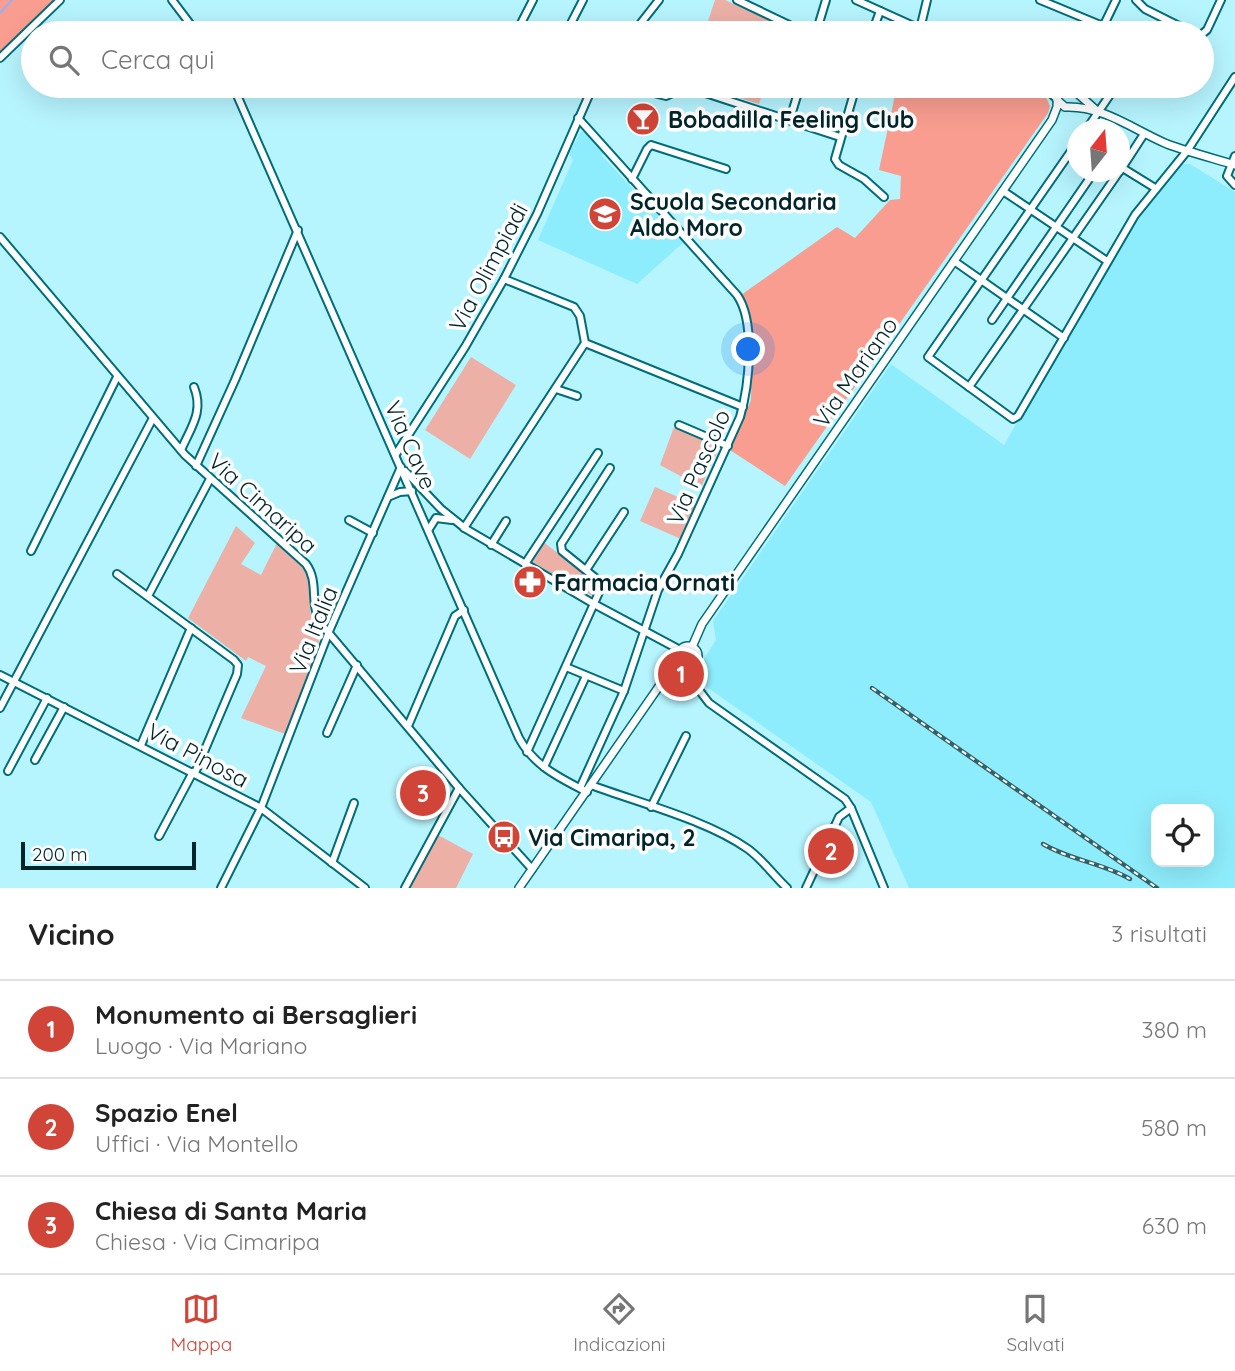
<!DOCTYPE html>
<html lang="it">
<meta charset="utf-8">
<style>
:root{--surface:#fff;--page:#f2f2f2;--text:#222;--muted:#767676;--line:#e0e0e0;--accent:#d14438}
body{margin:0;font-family:Quicksand,sans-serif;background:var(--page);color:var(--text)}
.controls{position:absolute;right:21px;bottom:21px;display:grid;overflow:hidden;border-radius:14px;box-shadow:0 7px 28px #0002}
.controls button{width:63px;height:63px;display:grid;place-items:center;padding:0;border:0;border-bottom:2px solid var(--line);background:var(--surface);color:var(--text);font:35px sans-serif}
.compass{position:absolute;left:1067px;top:119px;width:63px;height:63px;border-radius:50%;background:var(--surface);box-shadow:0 7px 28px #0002;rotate:17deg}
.scale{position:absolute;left:21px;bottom:18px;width:175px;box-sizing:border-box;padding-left:7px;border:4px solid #00252a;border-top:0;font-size:19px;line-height:24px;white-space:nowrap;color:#00252a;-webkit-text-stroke:5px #fff;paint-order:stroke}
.you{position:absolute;left:749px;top:350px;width:24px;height:24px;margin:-18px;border:5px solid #fff;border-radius:50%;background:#1a73e8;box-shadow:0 0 0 10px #1a73e833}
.badge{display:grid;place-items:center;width:46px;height:46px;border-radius:50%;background:var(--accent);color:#fff;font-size:23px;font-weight:700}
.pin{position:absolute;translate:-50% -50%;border:4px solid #fff;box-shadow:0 2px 7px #0006}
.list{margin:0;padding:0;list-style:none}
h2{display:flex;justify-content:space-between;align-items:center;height:91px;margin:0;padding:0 28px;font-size:30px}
h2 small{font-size:23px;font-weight:400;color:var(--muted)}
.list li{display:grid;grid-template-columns:46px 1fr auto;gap:21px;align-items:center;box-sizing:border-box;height:98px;padding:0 28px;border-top:2px solid var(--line)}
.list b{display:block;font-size:26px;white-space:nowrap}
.list p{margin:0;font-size:23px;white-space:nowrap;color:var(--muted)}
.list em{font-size:23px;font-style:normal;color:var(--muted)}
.icon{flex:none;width:38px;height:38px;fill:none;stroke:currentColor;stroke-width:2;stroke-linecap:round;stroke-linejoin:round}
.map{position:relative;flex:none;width:1235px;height:888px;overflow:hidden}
.search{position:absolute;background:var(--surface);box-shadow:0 7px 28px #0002;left:21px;right:21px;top:21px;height:77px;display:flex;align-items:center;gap:18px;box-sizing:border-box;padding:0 24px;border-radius:38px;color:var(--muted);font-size:26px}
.sheet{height:385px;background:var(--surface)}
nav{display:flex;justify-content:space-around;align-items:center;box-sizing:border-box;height:98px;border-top:2px solid var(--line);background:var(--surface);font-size:19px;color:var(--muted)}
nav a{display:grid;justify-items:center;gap:4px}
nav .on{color:var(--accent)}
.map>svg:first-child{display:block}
.built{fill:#8eedfc;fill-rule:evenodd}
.green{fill:#ecb0a7}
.forest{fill:#f89d90}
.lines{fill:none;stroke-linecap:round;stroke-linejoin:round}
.stream{stroke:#95affa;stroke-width:2}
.minor-casing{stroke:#006d79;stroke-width:10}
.tertiary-casing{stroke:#006d79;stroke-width:10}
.minor{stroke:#fff;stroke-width:6}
.tertiary{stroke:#fff;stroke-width:7}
.rail-casing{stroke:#346167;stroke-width:4.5}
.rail{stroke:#fff;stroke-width:2;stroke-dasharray:5;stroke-linecap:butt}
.labels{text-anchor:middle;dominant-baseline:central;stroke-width:7;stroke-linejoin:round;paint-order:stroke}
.poi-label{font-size:23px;font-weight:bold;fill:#00252a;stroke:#fff;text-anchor:start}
.street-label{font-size:23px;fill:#00252a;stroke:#fff}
</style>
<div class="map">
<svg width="1235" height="888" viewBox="0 0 1235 888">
<rect width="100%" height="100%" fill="#b6f4fe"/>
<g class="built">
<polygon points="581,131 587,133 604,151 602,156 633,189 638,188 685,241 637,284 538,240 573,160 569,153"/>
<path d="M 1183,164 L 1190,164 L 1235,192 L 1235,888 L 909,888 L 871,802 L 701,683 L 698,668 L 716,640 L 713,621 L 891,364 L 1004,445 L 1130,226 ZM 1156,809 L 1209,809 L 1209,862 L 1156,862 Z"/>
</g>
<g class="green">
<polygon points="715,0 725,0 784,27 782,33 704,33"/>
<polygon points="702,86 765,86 759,104"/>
<polygon points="471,357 516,385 470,459 425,430"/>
<polygon points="674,427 720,447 701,487 660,465"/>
<polygon points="655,487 696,505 681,539 640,521"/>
<polygon points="236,526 255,543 241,564 261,575 278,541 305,566 310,578 310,611 319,639 318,650 293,722 291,721 285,734 241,718 266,666 248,657 246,661 188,618"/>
<polygon points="542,541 594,581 596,589 594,597 530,561"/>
<polygon points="438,835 473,854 456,888 409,888"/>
</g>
<g class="forest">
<polygon points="0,0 57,0 29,29 0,52"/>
<polygon points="897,86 1024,86 1045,95 1050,106 1048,113 785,486 730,450 751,400 752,336 741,295 837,227 855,238 890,200 900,199 901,176 879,170"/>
</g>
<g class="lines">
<polyline class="stream" points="0,13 12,0"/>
<defs>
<g id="minor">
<polyline points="172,0 197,33"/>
<polyline points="737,0 806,33"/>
<polyline points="856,0 929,33"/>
<polyline points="1040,0 1103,26"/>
<polyline points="1136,0 1145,9 1193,33"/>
<polyline points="920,29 927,0"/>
<polyline points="516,33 533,0"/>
<polyline points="566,33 583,0"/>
<polyline points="633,33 659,0"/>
<polyline points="816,33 826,0"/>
<polyline points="872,33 880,11"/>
<polyline points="1100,33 1116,0"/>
<polyline points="1202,34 1207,30 1221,0"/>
<polyline points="0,58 60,0"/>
<path d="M 233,86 L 519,738 C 534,766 560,778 587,792"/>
<polyline points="625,86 666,96 683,88 690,88 840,137"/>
<polyline points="856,86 835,159 839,165 864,179 884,197"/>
<polyline points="1043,86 1057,99"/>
<path d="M 578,118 L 737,295 C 756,322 749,386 740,417 L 678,554 L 658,590 L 624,691 L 580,788"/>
<polyline points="790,119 800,86"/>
<polyline points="1086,130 1116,86"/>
<polyline points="1078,141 928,357 1013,419 1018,416 1135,215 1187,151 1235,77"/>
<polyline points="1235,156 1227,176 1235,185"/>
<polyline points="1121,167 1155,188"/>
<polyline points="1120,171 1144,134"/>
<polyline points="632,179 647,149 651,145 726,169"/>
<polyline points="1003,191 1107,261"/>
<path d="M 0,237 L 185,455 L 306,564 C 320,583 308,604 322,625 L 459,788 L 532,869"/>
<polyline points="954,261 1064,338"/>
<polyline points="504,279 574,307 580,316 585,343 743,407"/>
<polyline points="992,320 1094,172"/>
<polyline points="969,387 1119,172"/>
<polyline points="556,389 577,396"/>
<polyline points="679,425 728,446"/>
<path d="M 181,450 C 191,427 204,412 194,387"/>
<polyline points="396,454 465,347 504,279 537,214 593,86"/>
<polyline points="196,466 235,380 298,230"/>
<polyline points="405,471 441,509 466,529 594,604 680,650"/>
<polyline points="388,497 400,492 412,491"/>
<polyline points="349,520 373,533"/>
<polyline points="464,528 585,343"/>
<polyline points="429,529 436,518 452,520"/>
<polyline points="491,545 506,521"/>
<polyline points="31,551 117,377"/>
<polyline points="525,564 598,453"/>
<polyline points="586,570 624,512"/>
<polyline points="117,574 234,660 238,665 237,674 195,773"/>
<polyline points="148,596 210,479"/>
<polyline points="691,666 696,686 709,703 845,799 851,808 884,888"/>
<polyline points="566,667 624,691"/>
<polyline points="0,675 261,808 365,888"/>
<polyline points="0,708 153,418"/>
<polyline points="408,726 455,616 464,610"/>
<polyline points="327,733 357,665"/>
<polyline points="141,745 191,628"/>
<polyline points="527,752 601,588 598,580 562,551 561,544 610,468"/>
<polyline points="35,760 64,707"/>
<polyline points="544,767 586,676"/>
<polyline points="8,771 47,698"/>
<path d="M 591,785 C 639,803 707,820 748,849 C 763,860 774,876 787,888"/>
<polyline points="651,807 686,736"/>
<polyline points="159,836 193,772"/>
<polyline points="332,863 354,803"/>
<polyline points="221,888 261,808 330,629 401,467"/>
<polyline points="405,888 459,788"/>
<polyline points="806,888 839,817 851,808"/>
</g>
<g id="tertiary">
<polyline points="1069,86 1095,109"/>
<path d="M 1057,100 L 1065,107 C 1102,105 1134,130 1167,144 C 1189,152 1212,158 1235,165"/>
<circle cx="688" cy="656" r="10"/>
<polyline points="692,647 702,624 1052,120 1057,107 1058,91 1066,86"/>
<polyline points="519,888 669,672 679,661"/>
</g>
</defs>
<use href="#minor" class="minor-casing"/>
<use href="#tertiary" class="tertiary-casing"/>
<use href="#minor" class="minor"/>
<use href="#tertiary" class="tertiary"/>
<defs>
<g id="rail">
<polyline points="872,688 1157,888"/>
<path d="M 1043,844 C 1070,860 1102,863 1130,879"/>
</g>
</defs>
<use href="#rail" class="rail-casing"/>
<use href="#rail" class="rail"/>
</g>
<defs>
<symbol id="bar-disc" viewBox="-11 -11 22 22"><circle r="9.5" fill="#d14438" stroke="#fff"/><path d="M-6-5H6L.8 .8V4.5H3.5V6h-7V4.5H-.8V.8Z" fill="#fff"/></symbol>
<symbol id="school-disc" viewBox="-11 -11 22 22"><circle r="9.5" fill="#d14438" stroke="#fff"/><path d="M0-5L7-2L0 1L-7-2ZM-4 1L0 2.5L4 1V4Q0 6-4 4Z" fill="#fff"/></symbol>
<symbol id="pharmacy-disc" viewBox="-11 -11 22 22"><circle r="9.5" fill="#d14438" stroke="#fff"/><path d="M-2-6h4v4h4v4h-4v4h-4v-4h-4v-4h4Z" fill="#fff"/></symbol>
<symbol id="bus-disc" viewBox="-11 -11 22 22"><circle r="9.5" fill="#d14438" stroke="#fff"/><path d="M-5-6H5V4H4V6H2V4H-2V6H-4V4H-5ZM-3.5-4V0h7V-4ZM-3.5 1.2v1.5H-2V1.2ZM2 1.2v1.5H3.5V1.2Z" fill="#fff"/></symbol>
</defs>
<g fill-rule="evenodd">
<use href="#bar-disc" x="624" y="100" width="38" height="38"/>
<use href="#school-disc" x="586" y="195" width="38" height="38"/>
<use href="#pharmacy-disc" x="511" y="563" width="38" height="38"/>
<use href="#bus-disc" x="485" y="818" width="38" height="38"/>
</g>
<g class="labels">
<g class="poi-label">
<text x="668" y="119">Bobadilla Feeling Club</text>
<text x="630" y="201">Scuola Secondaria<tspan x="630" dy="26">Aldo Moro</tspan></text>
<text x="554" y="582">Farmacia Ornati</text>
<text x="528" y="837">Via Cimaripa, 2</text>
</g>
<g class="street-label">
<text transform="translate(488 267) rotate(-62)">Via Olimpiadi</text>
<text transform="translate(855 372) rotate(-55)">Via Mariano</text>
<text transform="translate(411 445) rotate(66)">Via Cave</text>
<text transform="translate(698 467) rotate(-66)">Via Pascolo</text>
<text transform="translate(263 503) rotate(42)">Via Cimaripa</text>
<text transform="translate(313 630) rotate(-68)">Via Italia</text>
<text transform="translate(198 755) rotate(28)">Via Pinosa</text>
</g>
</g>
</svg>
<div class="controls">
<button><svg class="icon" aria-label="locate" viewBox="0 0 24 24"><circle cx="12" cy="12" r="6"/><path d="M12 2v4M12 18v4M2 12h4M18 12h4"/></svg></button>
</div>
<svg class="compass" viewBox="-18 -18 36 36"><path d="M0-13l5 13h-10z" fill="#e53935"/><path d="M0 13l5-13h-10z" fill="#767676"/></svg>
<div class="scale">200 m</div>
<div class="you"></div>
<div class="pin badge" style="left:681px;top:674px">1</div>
<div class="pin badge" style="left:831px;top:851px">2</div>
<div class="pin badge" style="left:423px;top:793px">3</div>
<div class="search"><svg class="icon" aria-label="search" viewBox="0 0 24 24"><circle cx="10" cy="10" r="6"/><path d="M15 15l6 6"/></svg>Cerca qui</div>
</div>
<section class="sheet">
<h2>Vicino<small>3 risultati</small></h2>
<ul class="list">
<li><span class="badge">1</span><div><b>Monumento ai Bersaglieri</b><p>Luogo · Via Mariano</p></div><em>380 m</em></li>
<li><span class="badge">2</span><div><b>Spazio Enel</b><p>Uffici · Via Montello</p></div><em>580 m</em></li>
<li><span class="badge">3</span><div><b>Chiesa di Santa Maria</b><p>Chiesa · Via Cimaripa</p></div><em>630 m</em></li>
</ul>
</section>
<nav>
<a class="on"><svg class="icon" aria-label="map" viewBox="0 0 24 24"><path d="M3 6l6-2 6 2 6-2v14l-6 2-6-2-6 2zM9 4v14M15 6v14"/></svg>Mappa</a>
<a><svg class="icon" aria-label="directions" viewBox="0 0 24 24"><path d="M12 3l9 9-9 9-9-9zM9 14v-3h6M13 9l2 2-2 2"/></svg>Indicazioni</a>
<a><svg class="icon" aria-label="saved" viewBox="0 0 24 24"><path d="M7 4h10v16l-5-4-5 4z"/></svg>Salvati</a>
</nav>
